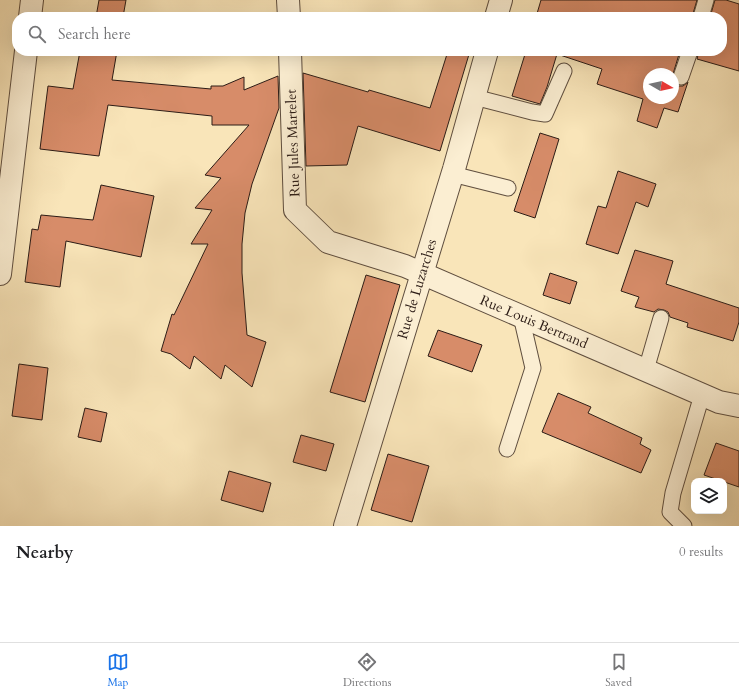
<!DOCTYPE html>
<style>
:root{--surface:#fff;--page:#f6f6f6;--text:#202124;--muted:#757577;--line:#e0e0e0;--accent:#1a73e8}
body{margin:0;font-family:Cardo,serif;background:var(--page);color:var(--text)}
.controls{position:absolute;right:12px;bottom:12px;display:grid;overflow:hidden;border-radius:8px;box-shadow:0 4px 16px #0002}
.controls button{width:36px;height:36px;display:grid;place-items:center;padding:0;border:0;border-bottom:1px solid var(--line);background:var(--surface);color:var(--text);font:20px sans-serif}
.compass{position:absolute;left:643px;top:68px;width:36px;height:36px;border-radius:50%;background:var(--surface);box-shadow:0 4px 16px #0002;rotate:99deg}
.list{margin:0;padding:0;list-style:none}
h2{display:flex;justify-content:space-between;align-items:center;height:52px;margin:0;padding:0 16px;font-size:17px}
h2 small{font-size:13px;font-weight:400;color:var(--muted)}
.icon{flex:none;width:22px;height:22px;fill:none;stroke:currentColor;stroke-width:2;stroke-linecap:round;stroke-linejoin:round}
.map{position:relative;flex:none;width:739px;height:526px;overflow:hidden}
.search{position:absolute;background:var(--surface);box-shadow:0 4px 16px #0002;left:12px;right:12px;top:12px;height:44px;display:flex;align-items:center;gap:10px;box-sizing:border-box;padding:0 14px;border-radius:16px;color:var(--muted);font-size:15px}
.sheet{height:116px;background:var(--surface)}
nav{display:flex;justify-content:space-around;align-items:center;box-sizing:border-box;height:56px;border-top:1px solid var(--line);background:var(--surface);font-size:11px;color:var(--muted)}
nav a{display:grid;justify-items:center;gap:2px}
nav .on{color:var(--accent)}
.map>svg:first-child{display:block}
.building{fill:#d78c69;stroke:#2c1c16}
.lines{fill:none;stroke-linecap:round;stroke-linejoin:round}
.service-casing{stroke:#5f4e3f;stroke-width:17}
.minor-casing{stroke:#5f4e3f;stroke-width:24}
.service{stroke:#fbeed2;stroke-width:15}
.minor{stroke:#fbeed2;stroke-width:22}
.labels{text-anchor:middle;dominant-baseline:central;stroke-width:3.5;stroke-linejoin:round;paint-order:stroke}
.street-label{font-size:14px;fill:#2c1c16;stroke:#fbeed2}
</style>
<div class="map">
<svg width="739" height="526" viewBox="0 0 739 526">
<rect width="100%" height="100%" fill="#f9e5b9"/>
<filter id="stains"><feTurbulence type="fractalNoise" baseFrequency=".005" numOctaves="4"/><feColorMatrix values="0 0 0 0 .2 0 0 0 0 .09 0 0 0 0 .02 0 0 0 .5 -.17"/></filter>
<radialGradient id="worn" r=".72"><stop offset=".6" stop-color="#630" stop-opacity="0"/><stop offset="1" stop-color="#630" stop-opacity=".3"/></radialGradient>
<g class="building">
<polygon points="99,0 126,0 123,17 96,17"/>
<polygon points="541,0 697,0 692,17 536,17"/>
<polygon points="715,0 726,0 739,4 739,71 697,59 699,51 722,51 722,17 710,17"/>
<polygon points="80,51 117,51 112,80 211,89 211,86 223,86 244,77 244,90 278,76 279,108 252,184 245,213 242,244 242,273 247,335 266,342 252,387 225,365 221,379 194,356 190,369 171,354 161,351 172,314 174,315 208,244 191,244 212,210 195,208 221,178 205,175 249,125 212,125 212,116 108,105 99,156 40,149 48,86 73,89"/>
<polygon points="448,51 470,51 440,151 358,126 347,165 306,166 303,73 368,92 369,90 430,108"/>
<polygon points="526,51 680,51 673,74 649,74 649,98 673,98 673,81 674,83 678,86 683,86 688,82 678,112 664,108 657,128 637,121 643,99 597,84 602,69 557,54 547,87 540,104 512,96"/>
<polygon points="540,133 559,139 535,218 514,211"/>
<polygon points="618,171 656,184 648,207 636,202 618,254 586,244 598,206 606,208"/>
<polygon points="101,185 154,196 141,257 66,241 60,287 25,282 32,229 38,230 41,215 93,220"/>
<polygon points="635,250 673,261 666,284 739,308 739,322 733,341 687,327 688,323 670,317 668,312 664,310 658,309 654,312 635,307 639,297 621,291"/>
<polygon points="550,273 577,282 570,304 543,295"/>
<polygon points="366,275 400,285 365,402 330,392"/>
<polygon points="438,330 482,345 472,372 428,356"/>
<polygon points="19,364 48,368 42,420 12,416"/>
<polygon points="558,393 591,407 588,413 642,438 640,444 651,450 641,473 542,432"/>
<polygon points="85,408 107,413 101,442 78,437"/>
<polygon points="301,435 334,444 326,471 293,462"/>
<polygon points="716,443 739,451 739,487 704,475"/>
<polygon points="388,454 429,466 412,522 371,510"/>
<polygon points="229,471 271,483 263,512 221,500"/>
</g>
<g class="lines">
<defs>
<g id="service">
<polyline points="701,17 706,0"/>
<polyline points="681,77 690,51"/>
<polyline points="474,97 532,112 545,114 564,71"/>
<polyline points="452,174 508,188"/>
<polyline points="646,370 661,318"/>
<polyline points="507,449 533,368 521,316"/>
<polyline points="684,526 670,512 673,493 702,395"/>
</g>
<g id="minor">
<polyline points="288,0 289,17"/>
<polyline points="30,17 32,0"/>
<polyline points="496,17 501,0"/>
<polyline points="290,51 295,210 328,242 405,266 719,402 739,406"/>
<polyline points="0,274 26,51"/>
<polyline points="345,526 454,169 487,51"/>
</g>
</defs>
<use href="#service" class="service-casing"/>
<use href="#minor" class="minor-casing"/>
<use href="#service" class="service"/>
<use href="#minor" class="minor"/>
</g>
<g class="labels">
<g class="street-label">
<text transform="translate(293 143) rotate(-92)">Rue Jules Martelet</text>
<text transform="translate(417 289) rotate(-73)">Rue de Luzarches</text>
<text transform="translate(534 322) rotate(23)">Rue Louis Bertrand</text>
</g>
</g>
<rect width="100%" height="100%" filter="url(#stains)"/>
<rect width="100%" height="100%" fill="url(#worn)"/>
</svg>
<div class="controls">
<button><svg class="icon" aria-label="layers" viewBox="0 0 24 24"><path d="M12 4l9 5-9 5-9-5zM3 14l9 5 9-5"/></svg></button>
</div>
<svg class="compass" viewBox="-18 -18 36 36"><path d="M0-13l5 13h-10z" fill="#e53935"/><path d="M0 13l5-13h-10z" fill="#757577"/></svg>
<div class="search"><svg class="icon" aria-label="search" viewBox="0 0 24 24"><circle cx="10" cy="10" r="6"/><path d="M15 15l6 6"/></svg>Search here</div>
</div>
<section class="sheet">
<h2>Nearby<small>0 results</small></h2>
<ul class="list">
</ul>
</section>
<nav>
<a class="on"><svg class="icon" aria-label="map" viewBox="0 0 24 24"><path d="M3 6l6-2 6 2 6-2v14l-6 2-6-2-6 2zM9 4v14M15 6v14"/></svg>Map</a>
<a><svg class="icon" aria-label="directions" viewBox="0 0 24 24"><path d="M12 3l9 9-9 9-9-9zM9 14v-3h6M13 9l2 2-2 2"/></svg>Directions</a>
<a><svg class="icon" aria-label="saved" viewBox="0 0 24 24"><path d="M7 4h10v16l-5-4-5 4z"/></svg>Saved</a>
</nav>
